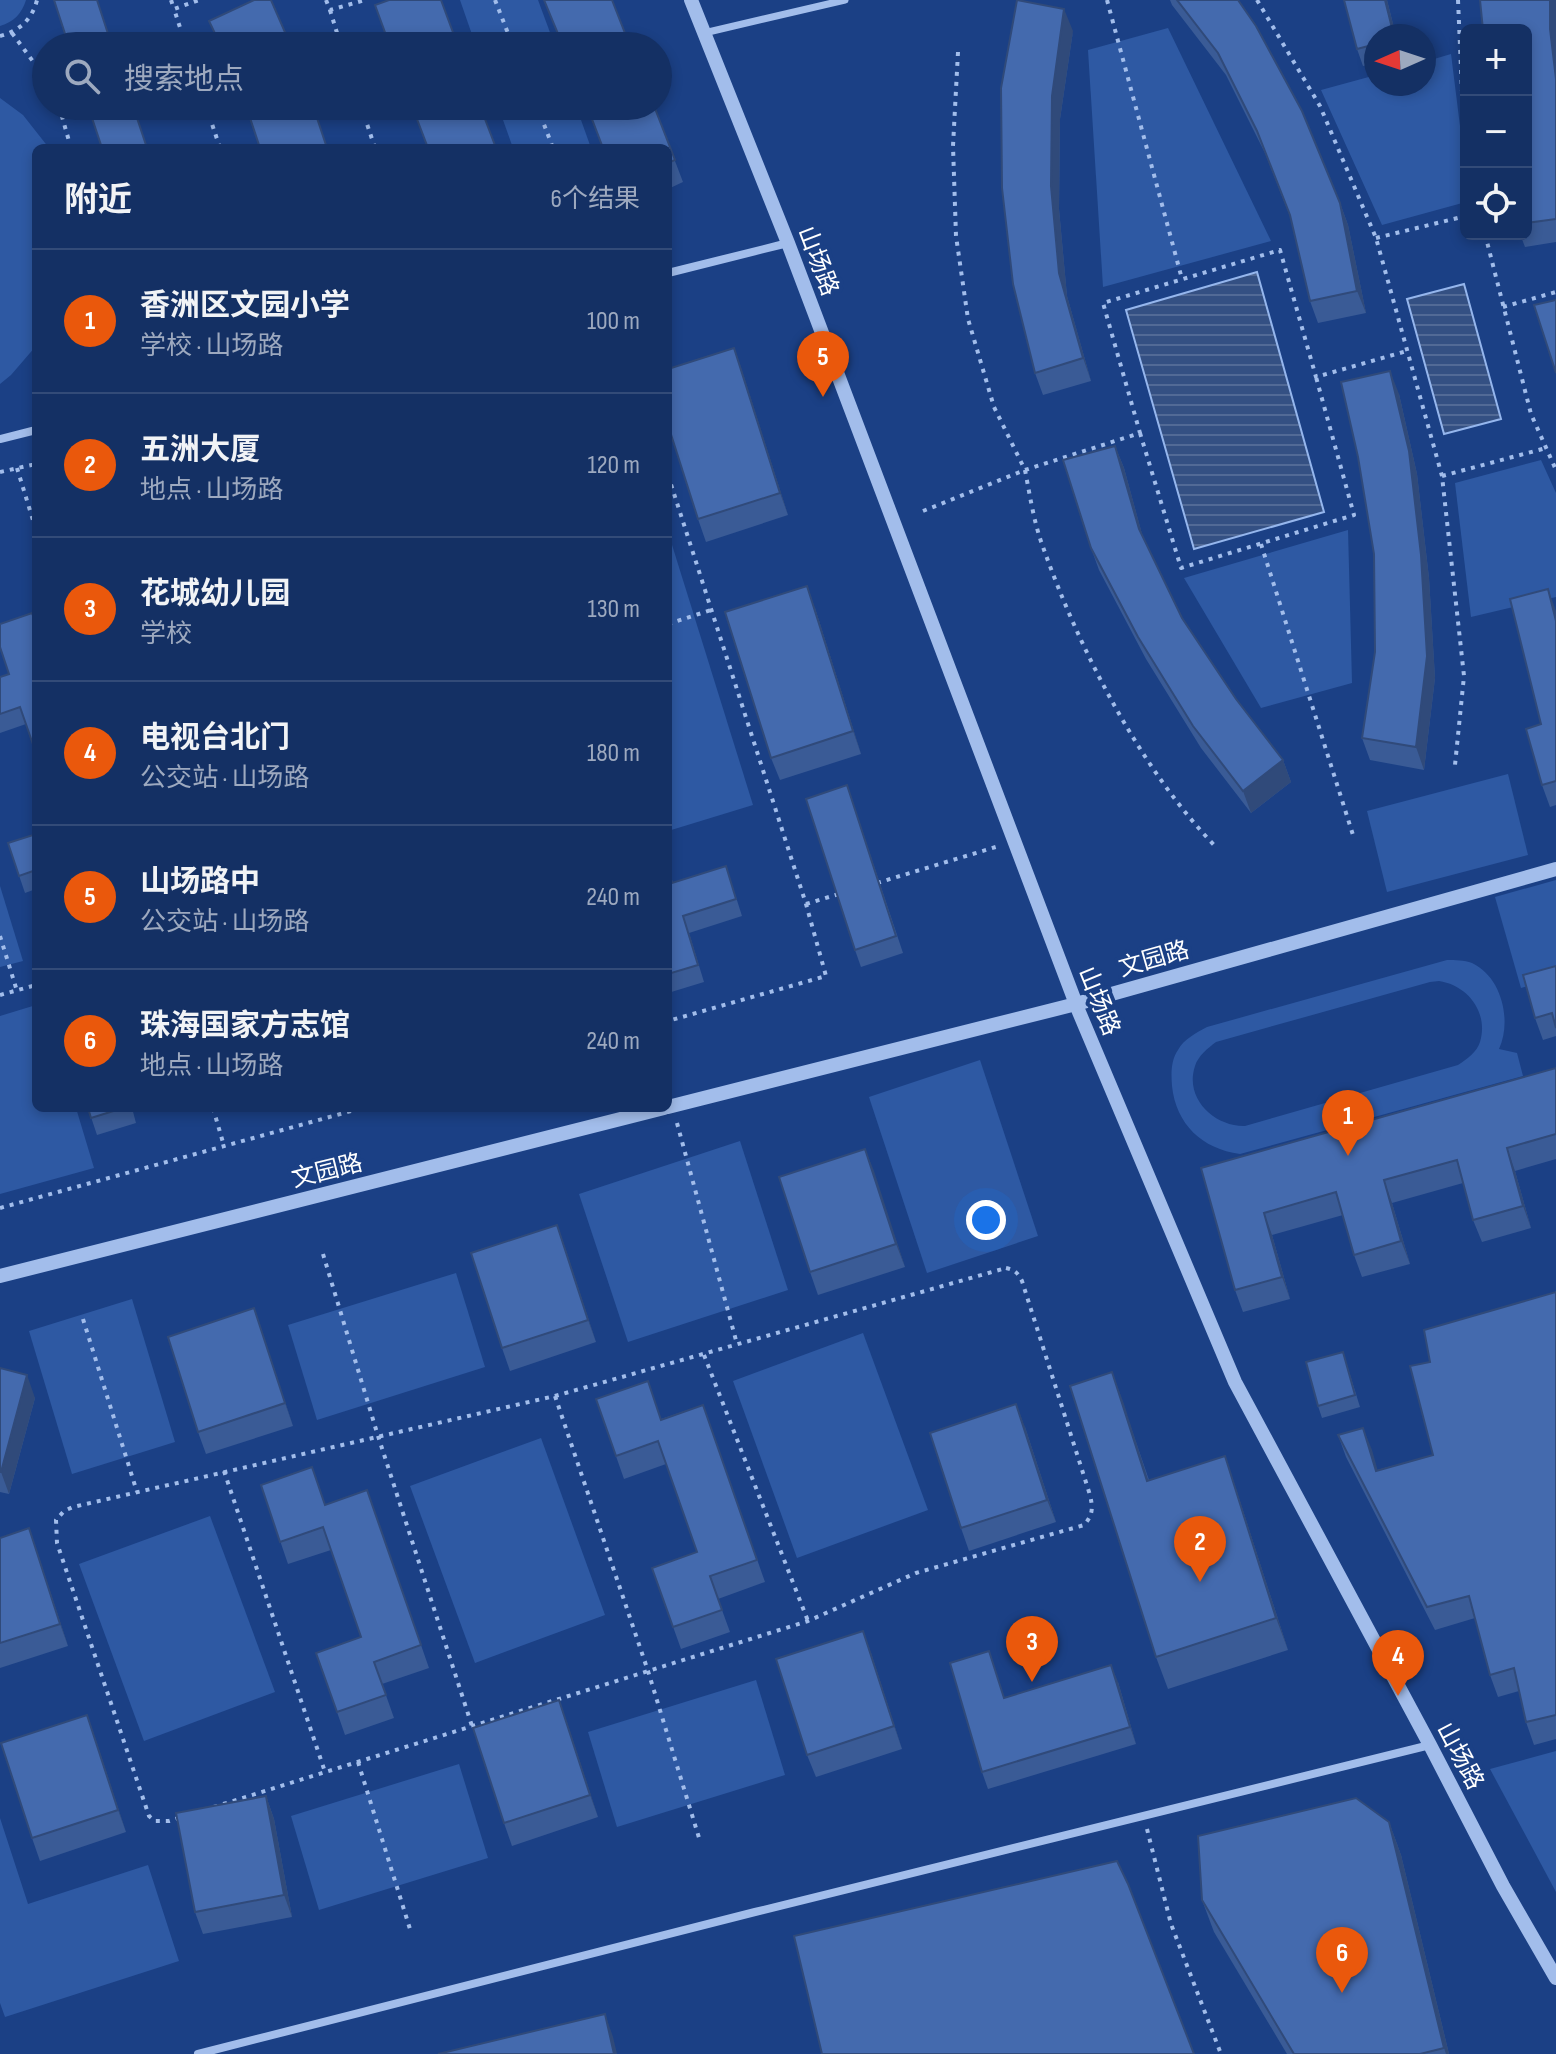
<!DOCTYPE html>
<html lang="zh">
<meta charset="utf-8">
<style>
:root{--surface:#143064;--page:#1d386a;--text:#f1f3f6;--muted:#9da9bf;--line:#334b78;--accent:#ea580c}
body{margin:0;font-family:"Sofia Sans Condensed","Noto Sans SC",sans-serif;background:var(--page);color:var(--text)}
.controls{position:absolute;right:24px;top:24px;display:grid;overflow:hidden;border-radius:12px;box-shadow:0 4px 12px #0003}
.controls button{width:72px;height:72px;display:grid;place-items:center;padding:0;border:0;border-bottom:2px solid var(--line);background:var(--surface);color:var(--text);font:40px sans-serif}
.compass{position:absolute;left:1364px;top:24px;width:72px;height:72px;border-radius:50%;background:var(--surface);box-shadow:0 4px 12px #0003;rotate:267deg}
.you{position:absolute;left:986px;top:1220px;width:28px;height:28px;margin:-20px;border:6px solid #fff;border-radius:50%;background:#1a73e8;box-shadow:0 0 0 12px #1a73e833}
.badge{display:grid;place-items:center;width:52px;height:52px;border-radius:50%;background:var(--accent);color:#fff;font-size:26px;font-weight:700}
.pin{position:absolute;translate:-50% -66px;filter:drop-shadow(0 2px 4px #0008)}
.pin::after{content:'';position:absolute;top:42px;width:28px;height:24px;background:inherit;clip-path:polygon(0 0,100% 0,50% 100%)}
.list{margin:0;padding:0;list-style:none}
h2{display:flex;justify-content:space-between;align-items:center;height:104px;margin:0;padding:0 32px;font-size:34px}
h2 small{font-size:26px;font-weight:400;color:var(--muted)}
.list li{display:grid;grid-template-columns:52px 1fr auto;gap:24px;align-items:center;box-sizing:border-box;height:144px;padding:0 32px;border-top:2px solid var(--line)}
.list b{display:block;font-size:30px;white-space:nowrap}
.list p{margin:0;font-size:26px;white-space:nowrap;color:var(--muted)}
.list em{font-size:26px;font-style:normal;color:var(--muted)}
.icon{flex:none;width:44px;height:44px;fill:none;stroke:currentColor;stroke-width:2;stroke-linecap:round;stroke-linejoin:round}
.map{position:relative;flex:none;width:1556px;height:2054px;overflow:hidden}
.search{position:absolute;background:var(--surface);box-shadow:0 4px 12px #0003;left:32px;top:32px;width:640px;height:88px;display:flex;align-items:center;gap:20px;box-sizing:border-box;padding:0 28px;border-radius:44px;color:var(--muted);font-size:30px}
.panel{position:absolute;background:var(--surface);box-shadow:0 4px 12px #0003;left:32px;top:144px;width:640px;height:968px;border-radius:12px}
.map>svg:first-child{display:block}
.green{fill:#2e59a3;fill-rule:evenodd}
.water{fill:url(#water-rules);stroke:#95b6ed;stroke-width:2}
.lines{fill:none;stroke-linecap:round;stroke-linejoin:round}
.path{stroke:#a2bdeb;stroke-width:4;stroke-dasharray:4 6;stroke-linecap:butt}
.pedestrian{stroke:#a2bdeb;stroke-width:7}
.minor{stroke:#a2bdeb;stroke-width:8}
.tertiary{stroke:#a2bdeb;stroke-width:14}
.wall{fill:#3a5b96}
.shaded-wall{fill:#304a7a}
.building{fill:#446aae;stroke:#304a7a;stroke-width:2}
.labels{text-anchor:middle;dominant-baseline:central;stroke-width:8;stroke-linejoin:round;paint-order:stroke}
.street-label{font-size:24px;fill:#fff;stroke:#1b4085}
</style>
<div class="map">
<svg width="1556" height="2054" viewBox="0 0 1556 2054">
<defs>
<pattern id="water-rules" width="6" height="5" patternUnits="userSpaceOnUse" patternTransform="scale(2)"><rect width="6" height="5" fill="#345083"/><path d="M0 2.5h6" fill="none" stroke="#526a96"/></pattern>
</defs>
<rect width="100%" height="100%" fill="#1b4085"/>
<g class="green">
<path d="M 0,0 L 26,0 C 22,13 14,22 0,26 Z"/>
<polygon points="460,0 538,0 555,46 476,46"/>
<polygon points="1168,28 1271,241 1103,287 1088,50"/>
<polygon points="1451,54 1466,174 1466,202 1382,225 1321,90 1376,75 1376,84 1424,84 1424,62"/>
<polygon points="0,98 23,115 49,148 36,148 36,346 11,375 0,384"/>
<polygon points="498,106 576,106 591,148 513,148"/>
<polygon points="1541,460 1556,493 1556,597 1471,617 1455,483"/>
<polygon points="1348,530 1352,683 1261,708 1184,578"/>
<polygon points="668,532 753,805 668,831"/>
<polygon points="1508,774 1528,855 1387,892 1367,811"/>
<polygon points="1556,880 1556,978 1521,988 1495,897"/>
<polygon points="0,886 23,961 0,967"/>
<path d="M 1447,960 C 1455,960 1464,960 1472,963 C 1502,977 1512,1021 1499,1049 L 1517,1053 L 1523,1076 L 1240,1154 C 1202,1149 1176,1124 1172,1086 C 1171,1073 1171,1060 1178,1050 C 1184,1039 1196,1033 1207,1027 ZM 1439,981 C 1467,985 1489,1012 1480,1042 C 1477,1052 1467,1059 1458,1065 L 1245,1126 C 1215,1127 1184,1099 1195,1066 C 1198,1056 1208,1048 1216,1042 L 1430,982 Z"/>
<polygon points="36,1005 36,1108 76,1108 94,1168 0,1194 0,1016"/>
<polygon points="980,1060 1038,1236 927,1273 869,1097"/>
<polygon points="740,1141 788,1290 628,1342 579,1194"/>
<polygon points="456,1273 485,1367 317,1420 288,1325"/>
<polygon points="132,1299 175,1442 72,1474 29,1331"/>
<polygon points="863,1333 928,1510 797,1558 733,1381"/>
<polygon points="541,1438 605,1615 475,1663 410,1486"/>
<polygon points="210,1516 275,1692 144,1741 79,1564"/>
<polygon points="756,1680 785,1775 617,1827 588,1732"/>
<polygon points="1556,1751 1556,1892 1490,1769"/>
<polygon points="459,1764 488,1858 319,1910 291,1816"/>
<polygon points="0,1818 28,1904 148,1865 179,1961 5,2017 0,2003"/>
</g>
<g class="water">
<polygon points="1257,272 1324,512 1194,549 1126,310"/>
<polygon points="1464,284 1501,419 1444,434 1407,299"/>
</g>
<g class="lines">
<g class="path">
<polyline points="171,0 174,9"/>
<polyline points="326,0 330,10 365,0"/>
<polyline points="495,0 513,46"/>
<polyline points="1107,0 1182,279"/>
<polyline points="1257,0 1320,106 1376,238 1442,476 1464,676 1455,765"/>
<polyline points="1458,0 1462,92 1466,117"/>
<polyline points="330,10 341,46"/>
<polyline points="12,33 46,79"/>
<path d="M 0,36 C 19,31 32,20 37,0"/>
<polyline points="186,46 174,9 199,0"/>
<polyline points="958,52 953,146 956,236 968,319 994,407 1025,470 1140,433 1103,303 1280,250 1316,377 1407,351"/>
<polyline points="59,106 71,148"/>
<polyline points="206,106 220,148"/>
<polyline points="361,106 375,148"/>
<polyline points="537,106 553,148"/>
<polyline points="1485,234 1531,414 1556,470"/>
<polyline points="1376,238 1466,216"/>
<polyline points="1503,307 1556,292"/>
<polyline points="1140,433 1181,568 1354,515 1316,377"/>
<polyline points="17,468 36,530"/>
<polyline points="0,472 36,464"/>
<polyline points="668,475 806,904 826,976 668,1021"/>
<polyline points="1442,476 1546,448"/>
<path d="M 923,511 L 1025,470 C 1030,496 1034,523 1043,547 C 1079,649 1141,770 1216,847"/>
<polyline points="1261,544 1353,835"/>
<polyline points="668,624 711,610"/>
<polyline points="877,883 999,846"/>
<polyline points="806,904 842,893"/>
<polyline points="0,936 17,991"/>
<polyline points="0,995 36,985"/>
<polyline points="213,1108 224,1146"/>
<polyline points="677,1123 737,1344"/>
<polyline points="0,1208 362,1108"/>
<polyline points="323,1254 378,1436 472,1726"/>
<path d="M 1006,1268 C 1015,1270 1018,1273 1022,1281 L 1090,1495 C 1093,1508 1093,1515 1084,1525 L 916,1573 L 808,1621 L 169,1821 L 155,1821 L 149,1816 L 57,1543 L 56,1520 L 64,1511 L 73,1507 L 555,1396 Z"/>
<polyline points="83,1319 137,1492"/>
<polyline points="704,1355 808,1621"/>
<polyline points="555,1396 648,1671 700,1841"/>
<polyline points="224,1471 325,1772"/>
<polyline points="358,1762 410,1929"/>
<polyline points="1147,1829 1171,1924 1221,2054"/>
</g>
<polyline class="pedestrian" points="704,33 845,0"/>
<g class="minor">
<polyline points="668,273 788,243"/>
<polyline points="0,439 36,430"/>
<polyline points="198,2054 755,1912 1430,1745"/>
</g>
<g class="tertiary">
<polyline points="691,0 788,243 1079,1012 1235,1382 1430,1745 1503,1886 1556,1978"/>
<polyline points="668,1107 1076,1004 1556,869"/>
<polyline points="0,1276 664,1108"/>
</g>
</g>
<g class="wall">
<polygon points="1170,0 1238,0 1340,203 1348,225 1366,313 1318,323 1310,301 1291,219 1265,153 1226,75 1172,5"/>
<polygon points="1344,0 1387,0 1396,36 1376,36 1376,63 1363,66 1357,49"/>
<polygon points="1556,0 1556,242 1525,247 1520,234 1526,234 1526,30"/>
<polygon points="1073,31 1060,119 1059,209 1067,296 1091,381 1043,395 1035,373 1013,284"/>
<polygon points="586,106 654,106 683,182 668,189 668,148 603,148"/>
<polygon points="734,348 788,515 706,542 698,519"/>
<polygon points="1399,394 1417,474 1429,578 1435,678 1424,770 1370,760 1362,738 1375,652"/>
<polygon points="1115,446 1124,468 1143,538 1182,618 1236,699 1283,760 1291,782 1251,813 1201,748 1146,659 1099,570 1091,548"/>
<polygon points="815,608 861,754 780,780 771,758"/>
<polygon points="1556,611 1556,805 1550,807 1542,785 1541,724"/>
<polygon points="9,674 26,724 0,733 0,677"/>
<polygon points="847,785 903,953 861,967 855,950"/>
<polygon points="36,834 36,889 25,893 8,843"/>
<polygon points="726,866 742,916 689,933 704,982 668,993 668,867 673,883"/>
<polygon points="1556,966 1556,1036 1543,1040 1535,1018"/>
<polygon points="1556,1068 1556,1159 1515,1171 1531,1228 1482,1242 1473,1220 1463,1183 1392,1203 1410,1264 1362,1277 1354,1255 1343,1215 1272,1235 1290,1299 1243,1312 1235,1290 1201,1168"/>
<polygon points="88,1108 132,1108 136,1123 97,1135"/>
<polygon points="865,1149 905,1267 818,1295 810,1272"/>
<polygon points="557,1225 596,1342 510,1371 502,1348"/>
<polygon points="1556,1292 1556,1739 1534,1745 1526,1722 1519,1691 1498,1697 1490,1675 1475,1618 1435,1630 1346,1457 1338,1435 1363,1428 1377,1470 1433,1455 1430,1362"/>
<polygon points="254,1308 293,1426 206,1454 198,1432"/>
<polygon points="1343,1352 1360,1407 1322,1418 1318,1406"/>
<polygon points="0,1368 35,1398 9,1494 0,1492"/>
<polygon points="1112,1372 1149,1480 1225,1456 1236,1489 1288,1650 1168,1689 1156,1657"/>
<polygon points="596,1399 661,1419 703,1405 765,1582 718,1599 730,1632 681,1649 652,1568 697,1552 666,1464 624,1479"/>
<polygon points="1025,1427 1056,1522 969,1551 961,1528"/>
<polygon points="261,1485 325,1505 367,1490 429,1668 382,1684 394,1718 345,1735 337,1712 361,1637 331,1550 288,1564"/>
<polygon points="29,1528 68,1646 0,1668 0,1538"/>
<polygon points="989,1651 1004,1698 1118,1682 1136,1744 988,1789 982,1772"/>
<polygon points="871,1653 902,1749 816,1777 807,1755"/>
<polygon points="559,1700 598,1817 512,1846 504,1823"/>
<polygon points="87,1715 126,1832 40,1861 32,1838"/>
<polygon points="266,1796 274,1819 292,1917 203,1934 195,1912"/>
<polygon points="1389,1822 1401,1855 1449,2054 1287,2054 1214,1932 1202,1900"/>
</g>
<g class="shaded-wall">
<polygon points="1385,0 1387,0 1396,36 1394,36"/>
<polygon points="1550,0 1556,0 1556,79 1550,29"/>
<polygon points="1064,9 1073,31 1060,119 1059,209 1067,296 1091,381 1083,358 1059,273 1051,186 1052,96"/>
<polygon points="1340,203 1348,225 1366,313 1357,291"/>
<polygon points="734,348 742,370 788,515 780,493"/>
<polygon points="1390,371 1399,394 1417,474 1429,578 1435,678 1424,770 1416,747"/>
<polygon points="1115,446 1124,468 1147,552 1139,529"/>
<polygon points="807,586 815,608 861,754 853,731"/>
<polygon points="1548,589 1556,611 1556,621"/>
<polygon points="1283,760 1291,782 1251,813 1243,791"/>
<polygon points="1507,1148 1515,1171 1531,1228 1523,1206"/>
<polygon points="865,1149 874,1171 905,1267 896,1244"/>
<polygon points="1384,1180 1392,1203 1410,1264 1401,1241"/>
<polygon points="1264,1213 1272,1235 1290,1299 1282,1277"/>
<polygon points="557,1225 565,1247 596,1342 588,1320"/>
<polygon points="254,1308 262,1331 293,1426 285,1403"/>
<polygon points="1112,1372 1124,1404 1159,1514 1147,1481"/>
<polygon points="27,1375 35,1398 9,1494 1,1472"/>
<polygon points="1016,1404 1025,1427 1056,1522 1047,1500"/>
<polygon points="1363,1428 1372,1450 1384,1493 1376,1471"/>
<polygon points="1225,1456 1236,1489 1288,1650 1276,1618"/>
<polygon points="29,1528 37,1551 68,1646 60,1624"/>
<polygon points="863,1631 871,1653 902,1749 894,1726"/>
<polygon points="1111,1665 1118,1682 1136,1744 1130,1727"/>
<polygon points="559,1700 567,1722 598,1817 590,1795"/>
<polygon points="87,1715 95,1737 126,1832 118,1810"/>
<polygon points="266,1796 274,1819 292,1917 284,1895"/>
<polygon points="1389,1822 1401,1855 1449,2054 1446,2054 1444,2048"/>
<polygon points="605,2014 613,2037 617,2054 614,2054"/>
</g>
<g class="building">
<polygon points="54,0 97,0 112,46 69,46"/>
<polygon points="254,0 271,0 291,46 221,46 209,21"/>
<polygon points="389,0 441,0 458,46 390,46 375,5"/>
<polygon points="544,0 612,0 630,46 563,46"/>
<polygon points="1017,0 1064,9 1052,96 1051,186 1059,273 1083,358 1035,373 1013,284 1002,188 1001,88"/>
<polygon points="1177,0 1238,0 1256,26 1302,111 1340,203 1357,291 1310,301 1290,215 1257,131 1218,53"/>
<polygon points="1344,0 1385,0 1394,36 1376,36 1376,44 1357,49"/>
<polygon points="1480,0 1550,0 1550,29 1556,79 1556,219 1526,223 1526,30 1483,30"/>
<polygon points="88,106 133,106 147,148 102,148"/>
<polygon points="246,106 313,106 327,148 260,148"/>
<polygon points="412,106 480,106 496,148 428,148"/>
<polygon points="587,106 654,106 675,160 668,163 668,148 603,148"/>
<polygon points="1556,300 1556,373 1534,305"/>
<polygon points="734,348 780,493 698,519 668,425 668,369"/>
<polygon points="1390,371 1409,451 1421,555 1427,656 1416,747 1362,738 1375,652 1374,554 1358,457 1341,382"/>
<polygon points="1115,446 1139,529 1182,618 1236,699 1283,760 1243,791 1193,726 1138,637 1091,548 1063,460"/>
<polygon points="807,586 853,731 771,758 725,612"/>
<polygon points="1548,589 1556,621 1556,781 1542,785 1526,729 1541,724 1510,599"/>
<polygon points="32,613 36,624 36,753 20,707 0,714 0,677 9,674 0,647 0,624"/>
<polygon points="847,785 896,936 855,950 806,799"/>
<polygon points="36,834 36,870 19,876 8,843"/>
<polygon points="726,866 736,899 683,916 698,965 668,974 668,869 672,883"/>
<polygon points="1556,966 1556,1028 1552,1013 1535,1018 1523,975"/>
<polygon points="1556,1068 1556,1134 1507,1148 1523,1206 1473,1220 1457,1160 1384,1180 1401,1241 1354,1255 1336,1192 1264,1213 1282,1277 1235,1290 1201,1168"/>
<polygon points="88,1108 123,1108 91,1118"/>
<polygon points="865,1149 896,1244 810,1272 779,1177"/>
<polygon points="557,1225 588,1320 502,1348 471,1253"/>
<polygon points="1556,1292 1556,1715 1526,1722 1514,1668 1490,1675 1469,1596 1427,1607 1338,1435 1363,1428 1376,1471 1433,1455 1410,1366 1430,1362 1424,1330"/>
<polygon points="254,1308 285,1403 198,1432 168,1337"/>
<polygon points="1343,1352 1355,1395 1318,1406 1306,1362"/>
<polygon points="0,1368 27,1375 1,1472 0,1472"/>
<polygon points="1112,1372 1147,1481 1225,1456 1276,1618 1156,1657 1070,1386"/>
<polygon points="648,1381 661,1420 703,1405 757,1560 710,1576 722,1610 673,1627 652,1568 697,1552 658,1441 616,1456 596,1399"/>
<polygon points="1016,1404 1047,1500 961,1528 930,1433"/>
<polygon points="312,1467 325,1505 367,1490 421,1645 374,1662 386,1695 337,1712 316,1653 361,1637 323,1527 280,1542 261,1485"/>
<polygon points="29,1528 60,1624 0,1643 0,1538"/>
<polygon points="863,1631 894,1726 807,1755 776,1659"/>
<polygon points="989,1651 1004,1698 1111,1665 1130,1727 982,1772 950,1663"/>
<polygon points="559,1700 590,1795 504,1823 473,1728"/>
<polygon points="87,1715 118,1810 32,1838 1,1743"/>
<polygon points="266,1796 284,1895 195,1912 176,1813"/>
<polygon points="1356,1798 1389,1822 1444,2048 1420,2054 1294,2054 1202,1900 1198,1836"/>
<polygon points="1117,1861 1128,1884 1194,2054 822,2054 794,1936"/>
<polygon points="605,2014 614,2054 438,2054"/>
</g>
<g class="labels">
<g class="street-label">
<text transform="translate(818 261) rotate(69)">山场路</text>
<text transform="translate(1154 959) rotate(-16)">文园路</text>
<text transform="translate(1099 1001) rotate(68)">山场路</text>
<text transform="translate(327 1171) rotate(-14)">文园路</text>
<text transform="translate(1460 1756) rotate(62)">山场路</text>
</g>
</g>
</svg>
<div class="controls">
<button>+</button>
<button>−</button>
<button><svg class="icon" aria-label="locate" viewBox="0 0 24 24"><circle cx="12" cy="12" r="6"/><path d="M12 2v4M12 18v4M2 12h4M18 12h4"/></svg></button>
</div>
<svg class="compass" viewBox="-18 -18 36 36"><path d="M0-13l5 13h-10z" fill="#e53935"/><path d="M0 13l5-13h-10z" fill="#9da9bf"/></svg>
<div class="you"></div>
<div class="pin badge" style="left:1348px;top:1156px">1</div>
<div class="pin badge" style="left:1200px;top:1582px">2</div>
<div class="pin badge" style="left:1032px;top:1682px">3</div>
<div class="pin badge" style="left:1398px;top:1696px">4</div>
<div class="pin badge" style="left:823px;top:397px">5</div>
<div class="pin badge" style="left:1342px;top:1993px">6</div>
<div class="search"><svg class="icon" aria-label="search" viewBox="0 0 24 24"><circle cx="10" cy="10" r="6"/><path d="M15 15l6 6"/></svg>搜索地点</div>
<section class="panel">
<h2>附近<small>6个结果</small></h2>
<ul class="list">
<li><span class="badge">1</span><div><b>香洲区文园小学</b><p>学校 · 山场路</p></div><em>100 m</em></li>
<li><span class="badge">2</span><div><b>五洲大厦</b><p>地点 · 山场路</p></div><em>120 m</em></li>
<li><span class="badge">3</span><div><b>花城幼儿园</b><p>学校</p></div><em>130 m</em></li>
<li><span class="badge">4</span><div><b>电视台北门</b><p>公交站 · 山场路</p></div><em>180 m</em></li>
<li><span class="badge">5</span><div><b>山场路中</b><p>公交站 · 山场路</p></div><em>240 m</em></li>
<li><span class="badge">6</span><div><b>珠海国家方志馆</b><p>地点 · 山场路</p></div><em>240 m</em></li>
</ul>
</section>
</div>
